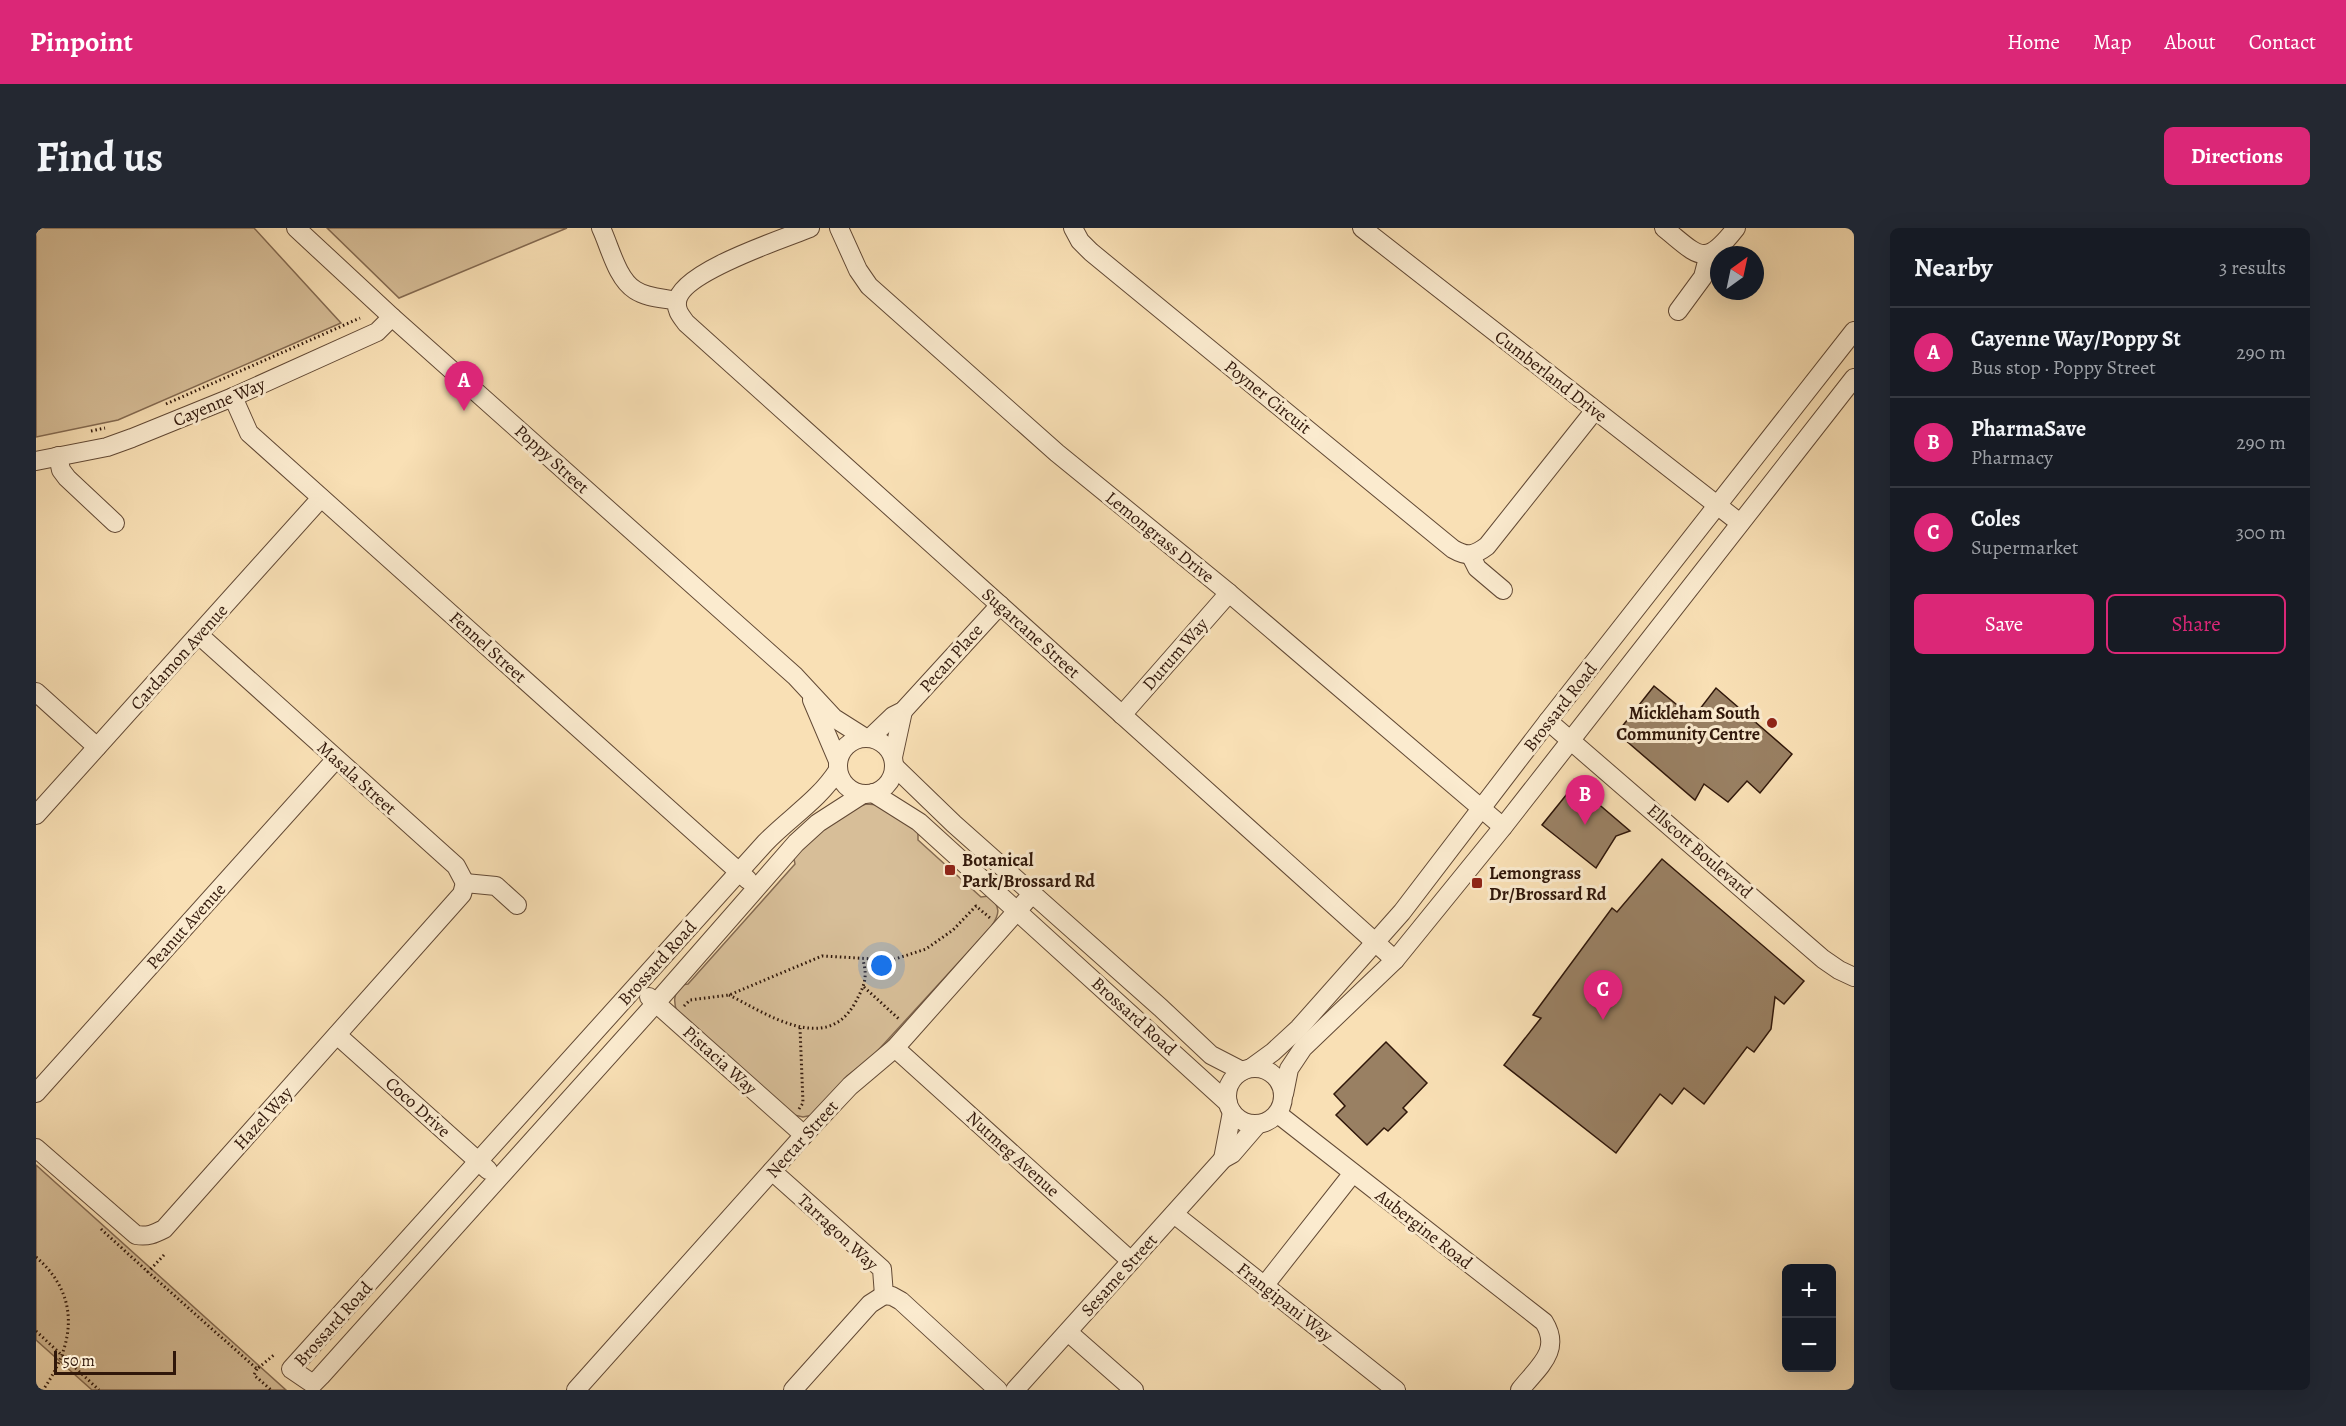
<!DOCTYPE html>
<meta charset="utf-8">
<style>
:root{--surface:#171b24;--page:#242831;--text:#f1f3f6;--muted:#9ea1a6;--line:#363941;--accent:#db2777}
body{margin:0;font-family:Alegreya,serif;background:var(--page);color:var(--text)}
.controls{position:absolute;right:18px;bottom:18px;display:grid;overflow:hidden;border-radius:9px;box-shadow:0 6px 24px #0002}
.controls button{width:54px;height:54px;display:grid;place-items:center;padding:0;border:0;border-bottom:2px solid var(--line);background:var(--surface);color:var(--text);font:30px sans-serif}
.compass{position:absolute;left:1674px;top:18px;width:54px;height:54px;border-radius:50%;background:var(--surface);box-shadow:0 6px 24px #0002;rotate:33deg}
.scale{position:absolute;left:18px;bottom:15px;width:122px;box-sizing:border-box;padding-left:6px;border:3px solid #30170a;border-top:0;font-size:16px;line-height:21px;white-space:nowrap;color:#30170a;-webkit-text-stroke:4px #fbebcf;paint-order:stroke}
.you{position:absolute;left:846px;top:738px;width:21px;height:21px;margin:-15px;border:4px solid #fff;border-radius:50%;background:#1a73e8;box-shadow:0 0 0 9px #1a73e833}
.badge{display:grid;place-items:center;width:39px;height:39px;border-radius:50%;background:var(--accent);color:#fff;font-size:20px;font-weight:700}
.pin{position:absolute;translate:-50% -50px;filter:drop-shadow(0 2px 3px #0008)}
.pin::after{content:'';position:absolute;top:32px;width:21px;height:18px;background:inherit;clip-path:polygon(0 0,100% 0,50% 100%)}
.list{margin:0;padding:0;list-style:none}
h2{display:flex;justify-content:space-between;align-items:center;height:78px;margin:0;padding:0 24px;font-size:26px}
h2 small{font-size:20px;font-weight:400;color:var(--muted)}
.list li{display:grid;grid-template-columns:39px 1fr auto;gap:18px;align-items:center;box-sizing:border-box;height:90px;padding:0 24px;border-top:2px solid var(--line)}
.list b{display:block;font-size:22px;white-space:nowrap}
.list p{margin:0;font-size:20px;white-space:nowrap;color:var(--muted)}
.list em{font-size:20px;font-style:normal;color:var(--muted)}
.actions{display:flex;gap:12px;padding:18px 24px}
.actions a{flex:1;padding:14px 0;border:2px solid var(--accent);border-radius:9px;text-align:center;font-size:21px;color:var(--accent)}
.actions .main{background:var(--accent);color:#fff}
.map{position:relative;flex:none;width:1818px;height:1162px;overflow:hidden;border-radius:9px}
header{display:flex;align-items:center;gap:36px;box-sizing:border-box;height:84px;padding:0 30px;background:var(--accent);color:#fff}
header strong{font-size:28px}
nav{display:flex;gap:33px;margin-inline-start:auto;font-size:21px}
.intro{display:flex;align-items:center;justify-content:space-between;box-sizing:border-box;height:144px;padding:0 36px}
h1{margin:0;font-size:42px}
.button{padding:15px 27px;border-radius:9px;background:var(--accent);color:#fff;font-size:21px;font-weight:700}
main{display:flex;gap:36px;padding:0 36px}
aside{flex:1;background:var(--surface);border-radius:9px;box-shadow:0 6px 24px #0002}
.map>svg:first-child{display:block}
.green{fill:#d7be98;stroke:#846a51;stroke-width:1.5}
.building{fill:#998063;stroke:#30170a;stroke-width:1.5}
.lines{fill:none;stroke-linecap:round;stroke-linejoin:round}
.minor-casing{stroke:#624935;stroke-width:20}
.path{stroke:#30170a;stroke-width:3;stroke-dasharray:1.5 3;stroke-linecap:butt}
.minor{stroke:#fbebcf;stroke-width:18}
.poi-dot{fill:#8f2418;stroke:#fbebcf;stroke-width:2}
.labels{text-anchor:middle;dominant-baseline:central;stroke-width:6;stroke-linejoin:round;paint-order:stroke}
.street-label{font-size:18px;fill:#30170a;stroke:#fbebcf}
.poi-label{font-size:18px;font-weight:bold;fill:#30170a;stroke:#fbebcf;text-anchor:start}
</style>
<header>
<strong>Pinpoint</strong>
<nav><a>Home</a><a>Map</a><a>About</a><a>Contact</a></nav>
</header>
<div class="intro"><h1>Find us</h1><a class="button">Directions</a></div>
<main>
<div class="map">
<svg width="1818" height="1162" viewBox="0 0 1818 1162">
<rect width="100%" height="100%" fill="#f9e0b5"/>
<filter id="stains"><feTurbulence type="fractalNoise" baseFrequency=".00333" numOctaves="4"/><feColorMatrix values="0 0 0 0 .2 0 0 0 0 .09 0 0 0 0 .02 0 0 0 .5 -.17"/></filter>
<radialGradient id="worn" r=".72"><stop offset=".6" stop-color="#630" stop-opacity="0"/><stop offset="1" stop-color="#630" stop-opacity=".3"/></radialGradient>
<g class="green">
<polygon points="0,0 218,0 305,95 82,192 0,209"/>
<polygon points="291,0 531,0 363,70"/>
<path d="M 830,576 L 844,577 L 882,598 L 882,612 L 945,669 L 953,668 C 965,679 964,686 955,699 L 835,830 L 811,848 L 784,880 L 777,887 L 767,889 L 758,887 L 641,784 C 637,773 638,766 645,757 L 652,756 L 759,636 L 757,626 C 777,606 802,585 830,576 Z"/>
<polygon points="0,937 250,1162 56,1162 0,1112"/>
</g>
<g class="building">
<polygon points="1618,458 1657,490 1680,460 1756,526 1724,565 1711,553 1692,574 1668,556 1659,572 1581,505"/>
<polygon points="1539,556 1594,603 1580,608 1560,640 1506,597"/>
<polygon points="1626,631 1768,753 1748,776 1739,769 1735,801 1718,824 1711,819 1668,876 1648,860 1636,876 1624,866 1580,925 1468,837 1505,790 1497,787 1576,680 1581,684"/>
<polygon points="1350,814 1391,855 1367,880 1371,884 1352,903 1348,900 1331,917 1300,887 1309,878 1298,866"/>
</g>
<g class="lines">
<defs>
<g id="minor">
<polyline points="260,0 356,89 759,448 798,490 828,509"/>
<path d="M 565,0 C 574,19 581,51 599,62 C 611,70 628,70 641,73"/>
<path d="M 774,0 C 747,11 644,44 641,74 C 640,83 645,88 650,95 L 1359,732"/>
<polyline points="803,0 822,42 833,58 1021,225 1193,365 1467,599"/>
<path d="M 1037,0 L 1044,13 L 1055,24 L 1417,321 C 1431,329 1438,328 1451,318 L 1559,182"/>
<polyline points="1326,0 1704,295"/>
<path d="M 1628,0 C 1663,28 1668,41 1700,0"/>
<polyline points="1642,83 1667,49 1673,26"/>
<polyline points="197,169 213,205 712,652"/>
<polyline points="22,228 25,242 31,250 79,295"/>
<polyline points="0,233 71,219 96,210 197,169 341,104 356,89"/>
<polyline points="1435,328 1441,340 1467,362"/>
<polyline points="163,407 420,638 429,655"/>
<polyline points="0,464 61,519"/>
<polyline points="776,472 802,533"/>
<polyline points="1086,487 1193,365"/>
<polyline points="1512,493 1787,731 1803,742 1818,749"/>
<circle cx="830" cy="538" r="28"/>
<polyline points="834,510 857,488 867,483 964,377"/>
<polyline points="857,529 867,483"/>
<polyline points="858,538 918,596 1125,780 1175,827 1206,843"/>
<path d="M 802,542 C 783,572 753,590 729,615 L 255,1141 L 277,1156 L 285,1148 L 620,775 L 760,615 L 782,595 L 827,566"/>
<polyline points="837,565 883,594 1192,875"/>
<polyline points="0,587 285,270"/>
<polyline points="429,655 460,658 481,677"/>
<polyline points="613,769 768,907"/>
<polyline points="301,807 452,942"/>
<polyline points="859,820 1095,1033"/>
<circle cx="1219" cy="868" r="28"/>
<polyline points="1215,840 1237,824 1263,800 1366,684 1512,493 1818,103"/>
<polyline points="0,865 300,531"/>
<polyline points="1248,866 1253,841 1267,820 1359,732 1385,700 1467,599 1818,150"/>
<path d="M 1242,886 L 1508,1094 C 1526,1123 1502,1139 1484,1162"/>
<path d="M 0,920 L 100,1007 C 112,1009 118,1006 128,1001 L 426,666 L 429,655"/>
<polyline points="1187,931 1196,884"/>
<polyline points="736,943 846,1041 848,1067"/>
<polyline points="1138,986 1360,1162"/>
<polyline points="1228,1058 1317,945"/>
<polyline points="848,1067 856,1068 865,1073 962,1162"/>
<polyline points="1032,1104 1098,1162"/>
<polyline points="540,1162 768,907 814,858 859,820 997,665"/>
<polyline points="757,1162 834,1076 848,1067"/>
<polyline points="979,1162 1187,931 1196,926 1221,897"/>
</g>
</defs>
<use href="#minor" class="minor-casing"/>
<g class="path">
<polyline points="130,176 324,90"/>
<polyline points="55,203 69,200"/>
<polyline points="828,759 864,792"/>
<path d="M 693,767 C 731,786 790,827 819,775 C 828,758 832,751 827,732"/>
<polyline points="648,778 654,772 693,767 786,728 856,732 890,721 917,702 940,678 954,690"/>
<polyline points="763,881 767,875 764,800"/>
<polyline points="65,1001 112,1044"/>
<polyline points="128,1027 112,1044 221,1141 239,1126"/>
<path d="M 0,1029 C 45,1068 39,1116 7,1162"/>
<polyline points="0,1103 63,1162"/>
<polyline points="221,1141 218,1147 235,1162"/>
</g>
<use href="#minor" class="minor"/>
</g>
<g class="poi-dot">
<circle cx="1736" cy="495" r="6"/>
<rect x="908" y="636" width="12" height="12" rx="3"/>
<rect x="1435" y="649" width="12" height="12" rx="3"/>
</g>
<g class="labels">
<g class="street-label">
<text transform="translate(1515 148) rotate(38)">Cumberland Drive</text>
<text transform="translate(1232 169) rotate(39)">Poyner Circuit</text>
<text transform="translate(183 174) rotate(-23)">Cayenne Way</text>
<text transform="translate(516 231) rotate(42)">Poppy Street</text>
<text transform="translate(1124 309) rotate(39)">Lemongrass Drive</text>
<text transform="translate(995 405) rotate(42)">Sugarcane Street</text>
<text transform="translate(452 419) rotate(42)">Fennel Street</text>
<text transform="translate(1139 426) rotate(-49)">Durum Way</text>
<text transform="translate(143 429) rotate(-48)">Cardamon Avenue</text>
<text transform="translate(915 430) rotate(-48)">Pecan Place</text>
<text transform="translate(1524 479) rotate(-52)">Brossard Road</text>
<text transform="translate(321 550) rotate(42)">Masala Street</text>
<text transform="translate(1664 623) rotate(41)">Ellscott Boulevard</text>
<text transform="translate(150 698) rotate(-48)">Peanut Avenue</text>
<text transform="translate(621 735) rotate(-48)">Brossard Road</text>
<text transform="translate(1098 788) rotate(42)">Brossard Road</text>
<text transform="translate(684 832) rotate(42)">Pistacia Way</text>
<text transform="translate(382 879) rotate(42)">Coco Drive</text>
<text transform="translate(227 890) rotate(-48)">Hazel Way</text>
<text transform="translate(766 911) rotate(-48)">Nectar Street</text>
<text transform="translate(977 926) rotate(42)">Nutmeg Avenue</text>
<text transform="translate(1388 1001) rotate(38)">Aubergine Road</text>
<text transform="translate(802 1004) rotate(43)">Tarragon Way</text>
<text transform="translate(1083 1047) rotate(-48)">Sesame Street</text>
<text transform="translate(1249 1074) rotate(38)">Frangipani Way</text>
<text transform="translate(297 1096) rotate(-48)">Brossard Road</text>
</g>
<g class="poi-label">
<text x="1724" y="485" text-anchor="end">Mickleham South<tspan x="1724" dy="21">Community Centre</tspan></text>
<text x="926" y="632">Botanical<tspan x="926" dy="21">Park/Brossard Rd</tspan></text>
<text x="1453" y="645">Lemongrass<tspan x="1453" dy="21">Dr/Brossard Rd</tspan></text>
</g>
</g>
<rect width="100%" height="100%" filter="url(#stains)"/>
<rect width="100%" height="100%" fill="url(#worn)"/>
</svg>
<div class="controls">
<button>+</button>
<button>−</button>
</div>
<svg class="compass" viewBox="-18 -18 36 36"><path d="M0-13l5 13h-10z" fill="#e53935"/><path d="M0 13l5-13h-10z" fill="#9ea1a6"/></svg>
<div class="scale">50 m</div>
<div class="you"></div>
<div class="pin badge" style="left:428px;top:183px">A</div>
<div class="pin badge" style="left:1549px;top:597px">B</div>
<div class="pin badge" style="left:1567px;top:792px">C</div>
</div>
<aside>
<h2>Nearby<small>3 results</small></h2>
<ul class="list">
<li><span class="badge">A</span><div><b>Cayenne Way/Poppy St</b><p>Bus stop · Poppy Street</p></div><em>290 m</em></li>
<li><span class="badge">B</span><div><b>PharmaSave</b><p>Pharmacy</p></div><em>290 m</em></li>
<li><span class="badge">C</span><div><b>Coles</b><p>Supermarket</p></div><em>300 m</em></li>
</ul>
<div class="actions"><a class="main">Save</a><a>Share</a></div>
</aside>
</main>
